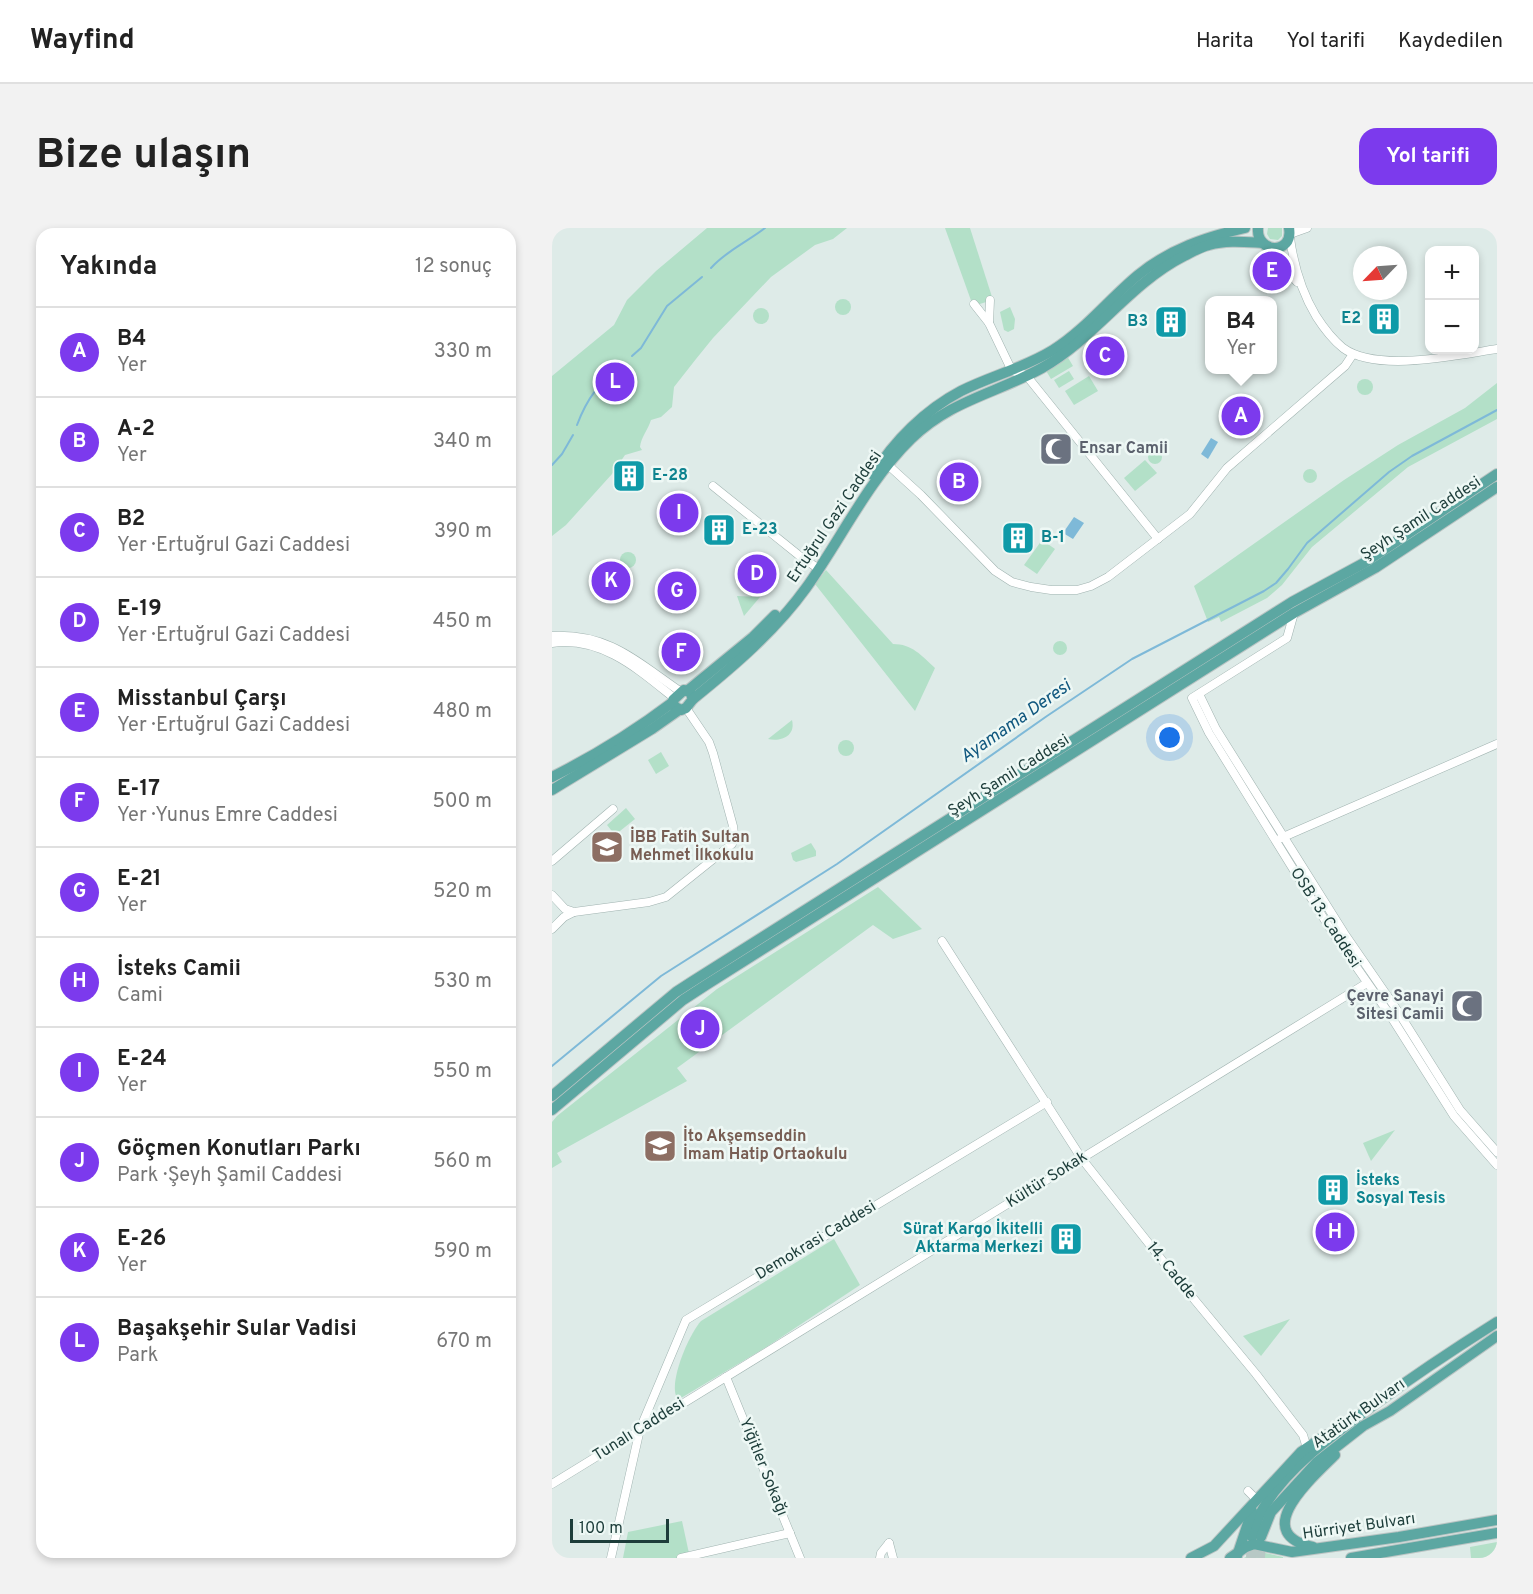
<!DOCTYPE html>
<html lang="tr">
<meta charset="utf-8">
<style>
:root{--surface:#fff;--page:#f2f2f2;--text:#222;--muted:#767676;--line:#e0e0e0;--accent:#7c3aed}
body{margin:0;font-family:Overpass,sans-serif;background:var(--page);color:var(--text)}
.controls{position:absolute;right:18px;top:18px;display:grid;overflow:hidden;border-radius:12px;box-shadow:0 3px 9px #0003}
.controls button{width:54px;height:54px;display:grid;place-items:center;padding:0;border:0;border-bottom:2px solid var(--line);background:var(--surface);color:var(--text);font:30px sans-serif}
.compass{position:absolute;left:801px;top:18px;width:54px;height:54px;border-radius:50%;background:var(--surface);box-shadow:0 3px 9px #0003;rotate:245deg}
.scale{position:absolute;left:18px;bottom:15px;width:99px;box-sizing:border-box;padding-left:6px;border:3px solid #1d3d3a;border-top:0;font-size:16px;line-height:21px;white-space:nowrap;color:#1d3d3a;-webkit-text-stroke:4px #eef8f5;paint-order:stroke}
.you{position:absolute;left:618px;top:510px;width:21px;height:21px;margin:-15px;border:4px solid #fff;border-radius:50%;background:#1a73e8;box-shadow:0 0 0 9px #1a73e833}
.badge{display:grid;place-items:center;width:39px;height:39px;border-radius:50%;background:var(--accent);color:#fff;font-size:20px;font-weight:700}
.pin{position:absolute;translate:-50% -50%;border:3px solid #fff;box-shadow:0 2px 6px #0006}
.popup{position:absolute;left:653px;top:68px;width:72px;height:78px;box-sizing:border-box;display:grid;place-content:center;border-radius:12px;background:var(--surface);filter:drop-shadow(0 2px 4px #0005);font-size:20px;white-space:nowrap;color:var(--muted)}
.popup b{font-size:22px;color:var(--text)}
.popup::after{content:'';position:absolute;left:50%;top:100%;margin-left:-12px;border:12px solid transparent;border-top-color:var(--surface)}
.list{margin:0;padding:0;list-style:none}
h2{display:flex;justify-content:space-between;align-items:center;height:78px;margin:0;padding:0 24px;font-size:26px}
h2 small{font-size:20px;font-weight:400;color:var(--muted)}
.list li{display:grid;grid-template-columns:39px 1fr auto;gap:18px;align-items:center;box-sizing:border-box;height:90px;padding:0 24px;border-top:2px solid var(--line)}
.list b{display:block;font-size:22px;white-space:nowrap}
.list p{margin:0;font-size:20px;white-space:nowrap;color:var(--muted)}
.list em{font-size:20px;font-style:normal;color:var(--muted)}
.map{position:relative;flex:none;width:945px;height:1330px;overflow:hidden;border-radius:18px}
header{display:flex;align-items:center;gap:36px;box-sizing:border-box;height:84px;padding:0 30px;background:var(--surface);border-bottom:2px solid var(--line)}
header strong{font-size:28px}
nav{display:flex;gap:33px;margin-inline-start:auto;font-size:21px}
.intro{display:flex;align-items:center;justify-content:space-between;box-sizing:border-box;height:144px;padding:0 36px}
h1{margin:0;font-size:42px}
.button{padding:15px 27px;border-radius:18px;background:var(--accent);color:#fff;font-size:21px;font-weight:700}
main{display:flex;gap:36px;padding:0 36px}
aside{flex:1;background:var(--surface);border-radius:18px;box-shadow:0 3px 9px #0003}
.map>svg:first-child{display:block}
.green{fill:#b3e0c8}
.water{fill:#7eb9d8}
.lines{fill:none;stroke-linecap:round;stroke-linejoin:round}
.stream{stroke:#7eb9d8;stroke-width:2}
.major-tunnel{stroke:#b7c8c5;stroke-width:10;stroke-dasharray:10 5;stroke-linecap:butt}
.minor-casing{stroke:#a0b3b0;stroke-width:9}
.major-casing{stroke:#bbc5c4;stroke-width:12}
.minor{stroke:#fff;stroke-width:8}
.major{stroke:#5ca7a2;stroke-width:10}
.labels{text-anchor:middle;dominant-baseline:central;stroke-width:5;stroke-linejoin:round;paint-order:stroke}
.culture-label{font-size:16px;font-weight:bold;fill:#0d838f;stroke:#eef8f5;text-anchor:start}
.worship-label{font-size:16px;font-weight:bold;fill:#5b616d;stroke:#eef8f5;text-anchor:start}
.street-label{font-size:16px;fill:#1d3d3a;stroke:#eef8f5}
.education-label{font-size:16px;font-weight:bold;fill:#785e54;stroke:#eef8f5;text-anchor:start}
.water-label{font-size:18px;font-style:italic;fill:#11587f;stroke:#eef8f5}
</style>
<header>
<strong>Wayfind</strong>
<nav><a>Harita</a><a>Yol tarifi</a><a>Kaydedilen</a></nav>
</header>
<div class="intro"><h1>Bize ulaşın</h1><a class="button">Yol tarifi</a></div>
<main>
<aside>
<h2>Yakında<small>12 sonuç</small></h2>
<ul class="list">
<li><span class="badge">A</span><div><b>B4</b><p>Yer</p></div><em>330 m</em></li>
<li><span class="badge">B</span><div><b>A-2</b><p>Yer</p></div><em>340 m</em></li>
<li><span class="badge">C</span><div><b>B2</b><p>Yer · Ertuğrul Gazi Caddesi</p></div><em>390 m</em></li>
<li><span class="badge">D</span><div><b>E-19</b><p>Yer · Ertuğrul Gazi Caddesi</p></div><em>450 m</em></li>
<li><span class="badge">E</span><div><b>Misstanbul Çarşı</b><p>Yer · Ertuğrul Gazi Caddesi</p></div><em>480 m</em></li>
<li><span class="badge">F</span><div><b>E-17</b><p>Yer · Yunus Emre Caddesi</p></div><em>500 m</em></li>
<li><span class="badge">G</span><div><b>E-21</b><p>Yer</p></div><em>520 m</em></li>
<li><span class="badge">H</span><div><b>İsteks Camii</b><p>Cami</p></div><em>530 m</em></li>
<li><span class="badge">I</span><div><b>E-24</b><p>Yer</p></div><em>550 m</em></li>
<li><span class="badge">J</span><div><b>Göçmen Konutları Parkı</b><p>Park · Şeyh Şamil Caddesi</p></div><em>560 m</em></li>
<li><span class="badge">K</span><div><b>E-26</b><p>Yer</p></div><em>590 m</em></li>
<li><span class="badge">L</span><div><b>Başakşehir Sular Vadisi</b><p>Park</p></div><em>670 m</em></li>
</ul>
</aside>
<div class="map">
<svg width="945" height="1330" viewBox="0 0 945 1330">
<rect width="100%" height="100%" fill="#deebe8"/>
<g class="green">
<path d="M 155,0 L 295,0 L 281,11 L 263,17 L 219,49 L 161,110 L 144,131 L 122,159 L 120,179 L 109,189 L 99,192 C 96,202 89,209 88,219 L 90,222 L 73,227 L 60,246 L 14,297 L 0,308 L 0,148 L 62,97 L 75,72 L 104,43 Z"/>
<polygon points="393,0 418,0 441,72 421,78"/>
<polygon points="716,0 730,0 730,8 726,12 718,11 715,6"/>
<circle cx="291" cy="79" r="8"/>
<polygon points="458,79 463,91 462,101 456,104 452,102 448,84"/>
<circle cx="209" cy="88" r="8"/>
<polygon points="515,128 521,138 499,151 493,141"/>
<polygon points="517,143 522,151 507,160 502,152"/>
<polygon points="537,148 546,163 522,177 513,163"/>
<circle cx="813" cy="159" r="8"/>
<polygon points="945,155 945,191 856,239 760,319 730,357 715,370 669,394 667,389 656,394 642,358 792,252 846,217 913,180"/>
<circle cx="603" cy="229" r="7"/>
<polygon points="593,232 605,245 583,263 572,250"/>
<circle cx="758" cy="248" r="7"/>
<polygon points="490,312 503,321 485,346 472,337"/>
<circle cx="76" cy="332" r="8"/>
<path d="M 274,342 L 341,416 C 360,416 369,427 383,440 L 363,483 L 263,356 Z"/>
<polygon points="185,368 208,369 192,388"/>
<circle cx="508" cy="420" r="7"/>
<path d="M 240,492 C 244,508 229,514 216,511 Z"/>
<circle cx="294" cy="520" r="8"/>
<polygon points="109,524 117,538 104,546 96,532"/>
<polygon points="74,580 83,591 63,607 55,597"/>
<polygon points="259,615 264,623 264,628 244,634 241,632 239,625"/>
<polygon points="326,659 370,701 341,711 321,697 125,840 135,853 5,925 10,934 0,940 0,894 5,888 165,761"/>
<polygon points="843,902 819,933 811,915"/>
<path d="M 282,1011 L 308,1057 L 216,1118 L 129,1170 L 125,1170 C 116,1155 137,1106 149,1093 Z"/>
<polygon points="738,1091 709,1128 691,1108"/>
<polygon points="130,1293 138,1330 71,1330 76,1304"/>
<polygon points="945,1314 945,1330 919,1330 918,1319"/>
<polygon points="709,1324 731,1329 731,1330 692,1330 700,1325"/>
</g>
<g class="water">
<polygon points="659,210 666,214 656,231 649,226"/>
<polygon points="522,289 532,295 521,311 511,305"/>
</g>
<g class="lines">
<g class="stream">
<path d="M 159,40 C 174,23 195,14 213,0"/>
<polyline points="80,128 89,120 115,78 150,49"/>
<path d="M 25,197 C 36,168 47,156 70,136"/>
<polyline points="0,237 10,226 21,207"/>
<polyline points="0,838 109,748 285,636 495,488 580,431 712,363 724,355 736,341 755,315 837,244 860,228 945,182"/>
</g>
<g class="major-tunnel">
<polyline points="699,1330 700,1309"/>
<polyline points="708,1330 709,1309"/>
</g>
<defs>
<g id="minor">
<polyline points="738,6 755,0"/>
<path d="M 738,10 C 742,39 749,63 764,88 C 771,99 780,111 791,120 C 825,145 905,127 945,121"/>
<polyline points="715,19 745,54"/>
<polyline points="422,76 437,95 460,143 474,147 606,311"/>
<polyline points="437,95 438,72"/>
<polyline points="336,237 369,267 443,343 460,354 479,359 499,362 525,362 539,358 556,349 638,286 675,240 793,138 801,126"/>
<polyline points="161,258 249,329 267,341"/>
<polyline points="742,385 735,410 640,470 657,505 782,707 838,787 902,888 945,937"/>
<path d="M 0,408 C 57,405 85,434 129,464"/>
<path d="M 0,415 C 49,408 86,441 122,470"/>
<polyline points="647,466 664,501 792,705 845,782 908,882 945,924"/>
<polyline points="729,610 945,516"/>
<polyline points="0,633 61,581"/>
<polyline points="0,667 13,681 22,684 97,674 114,669 180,616 182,606 181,598 161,525 157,514 134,480"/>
<polyline points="0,701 12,689 22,684"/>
<polyline points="390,713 530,931 617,1041 704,1146 751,1207 755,1220"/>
<polyline points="174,1149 248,1330"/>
<polyline points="0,1256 815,755"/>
<polyline points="696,1263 705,1272"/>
<polyline points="337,1315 341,1330"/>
<polyline points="59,1330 88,1201 134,1092 495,874"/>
<polyline points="129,1330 238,1305"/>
<polyline points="328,1330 329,1325 337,1315"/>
</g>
<g id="major">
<path d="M 706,0 C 704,26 742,27 737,0"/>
<path d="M 321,247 C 342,213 373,182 409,163 C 439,148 472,140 501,122 C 533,102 557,71 586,47 C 618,21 654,9 693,0"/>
<polygon points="132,462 138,464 141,471 134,480 129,482 122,478 121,472"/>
<polyline points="135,463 201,409 223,387"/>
<path d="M 141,471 C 182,438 223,403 254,360 C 289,311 316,253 359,211 C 399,172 443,166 490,140 C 543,110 577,56 632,28 C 640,24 648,19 657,17 C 674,12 693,14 711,15"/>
<path d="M 0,549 C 42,528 84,502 121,474"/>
<polyline points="0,562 100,501 127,482"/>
<polyline points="0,868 124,764 141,753 740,374 812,335 945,246"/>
<polyline points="0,882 131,772 154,757 742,385 823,340 945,259"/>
<path d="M 700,1309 C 703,1299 706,1288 712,1279 C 736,1239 782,1206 819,1179 C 860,1149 902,1121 945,1094"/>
<polyline points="709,1309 719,1284 765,1234 811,1198 838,1183 945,1108"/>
<path d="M 761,1319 C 696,1305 761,1249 783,1227"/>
<polyline points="685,1328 700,1283"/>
<polyline points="639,1330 662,1318 749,1224 774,1207"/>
<polyline points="678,1330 694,1319 702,1316 740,1324 847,1309 945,1292"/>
<polyline points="799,1330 945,1305"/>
</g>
</defs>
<use href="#minor" class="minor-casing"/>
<use href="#major" class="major-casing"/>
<use href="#minor" class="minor"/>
<use href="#major" class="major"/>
</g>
<defs>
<symbol id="building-square" viewBox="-11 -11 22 22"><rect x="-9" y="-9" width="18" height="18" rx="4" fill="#0f9aa8" stroke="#eef8f5"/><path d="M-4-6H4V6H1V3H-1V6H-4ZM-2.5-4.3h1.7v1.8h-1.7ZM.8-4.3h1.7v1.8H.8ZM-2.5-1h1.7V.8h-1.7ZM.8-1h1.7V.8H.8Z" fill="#fff"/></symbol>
<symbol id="mosque-square" viewBox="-11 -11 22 22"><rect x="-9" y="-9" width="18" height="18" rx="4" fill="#6b7280" stroke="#eef8f5"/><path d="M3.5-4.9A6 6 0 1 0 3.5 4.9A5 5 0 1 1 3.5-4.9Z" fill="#fff"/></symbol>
<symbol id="school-square" viewBox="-11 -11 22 22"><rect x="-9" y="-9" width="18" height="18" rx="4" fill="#8d6e63" stroke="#eef8f5"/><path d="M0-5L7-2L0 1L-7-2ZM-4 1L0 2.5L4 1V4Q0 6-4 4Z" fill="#fff"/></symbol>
</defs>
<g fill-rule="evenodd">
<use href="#building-square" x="813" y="72" width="38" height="38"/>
<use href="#building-square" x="600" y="75" width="38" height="38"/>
<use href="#mosque-square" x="485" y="202" width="38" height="38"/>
<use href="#building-square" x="58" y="229" width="38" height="38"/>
<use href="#building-square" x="148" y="283" width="38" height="38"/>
<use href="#building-square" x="447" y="291" width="38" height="38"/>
<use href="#school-square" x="36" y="600" width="38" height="38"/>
<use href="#mosque-square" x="896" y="759" width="38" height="38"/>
<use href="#school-square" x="89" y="899" width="38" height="38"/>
<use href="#building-square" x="762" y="943" width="38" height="38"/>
<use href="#building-square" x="495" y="992" width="38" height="38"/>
</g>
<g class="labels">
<g class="culture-label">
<text x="809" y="91" text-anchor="end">E2</text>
<text x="596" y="94" text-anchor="end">B3</text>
<text x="100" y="248">E-28</text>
<text x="190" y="302">E-23</text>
<text x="489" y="310">B-1</text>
<text x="804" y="953">İsteks<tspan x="804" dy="18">Sosyal Tesis</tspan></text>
<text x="491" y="1002" text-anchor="end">Sürat Kargo İkitelli<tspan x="491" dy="18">Aktarma Merkezi</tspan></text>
</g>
<g class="worship-label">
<text x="527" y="221">Ensar Camii</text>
<text x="892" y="769" text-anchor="end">Çevre Sanayi<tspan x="892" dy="18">Sitesi Camii</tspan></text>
</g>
<g class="street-label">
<text transform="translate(283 289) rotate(-56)">Ertuğrul Gazi Caddesi</text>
<text transform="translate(869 291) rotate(-33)">Şeyh Şamil Caddesi</text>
<text transform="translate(457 548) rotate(-32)">Şeyh Şamil Caddesi</text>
<text transform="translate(773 690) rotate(57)">OSB 13. Caddesi</text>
<text transform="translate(495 952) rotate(-32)">Kültür Sokak</text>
<text transform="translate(264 1013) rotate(-31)">Demokrasi Caddesi</text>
<text transform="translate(619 1043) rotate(51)">14. Cadde</text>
<text transform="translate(807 1186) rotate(-35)">Atatürk Bulvarı</text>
<text transform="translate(87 1202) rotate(-32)">Tunalı Caddesi</text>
<text transform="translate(211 1239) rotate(68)">Yiğitler Sokağı</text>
<text transform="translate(807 1299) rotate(-8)">Hürriyet Bulvarı</text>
</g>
<g class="education-label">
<text x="78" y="610">İBB Fatih Sultan<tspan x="78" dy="18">Mehmet İlkokulu</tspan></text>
<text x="131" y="909">İto Akşemseddin<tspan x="131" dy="18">İmam Hatip Ortaokulu</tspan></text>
</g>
<g class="water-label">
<text transform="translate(464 494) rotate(-35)">Ayamama Deresi</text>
</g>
</g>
</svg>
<div class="controls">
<button>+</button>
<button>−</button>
</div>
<svg class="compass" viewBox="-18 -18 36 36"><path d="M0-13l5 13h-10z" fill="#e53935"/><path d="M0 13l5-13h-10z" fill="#767676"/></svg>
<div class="scale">100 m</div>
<div class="you"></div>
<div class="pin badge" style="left:689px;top:188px">A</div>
<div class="popup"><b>B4</b>Yer</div>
<div class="pin badge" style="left:407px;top:254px">B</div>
<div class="pin badge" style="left:553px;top:128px">C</div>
<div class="pin badge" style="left:205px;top:346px">D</div>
<div class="pin badge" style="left:720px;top:43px">E</div>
<div class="pin badge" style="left:129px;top:424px">F</div>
<div class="pin badge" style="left:125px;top:363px">G</div>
<div class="pin badge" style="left:783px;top:1004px">H</div>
<div class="pin badge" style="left:127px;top:285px">I</div>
<div class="pin badge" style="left:148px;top:801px">J</div>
<div class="pin badge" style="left:59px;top:353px">K</div>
<div class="pin badge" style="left:63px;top:154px">L</div>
</div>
</main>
